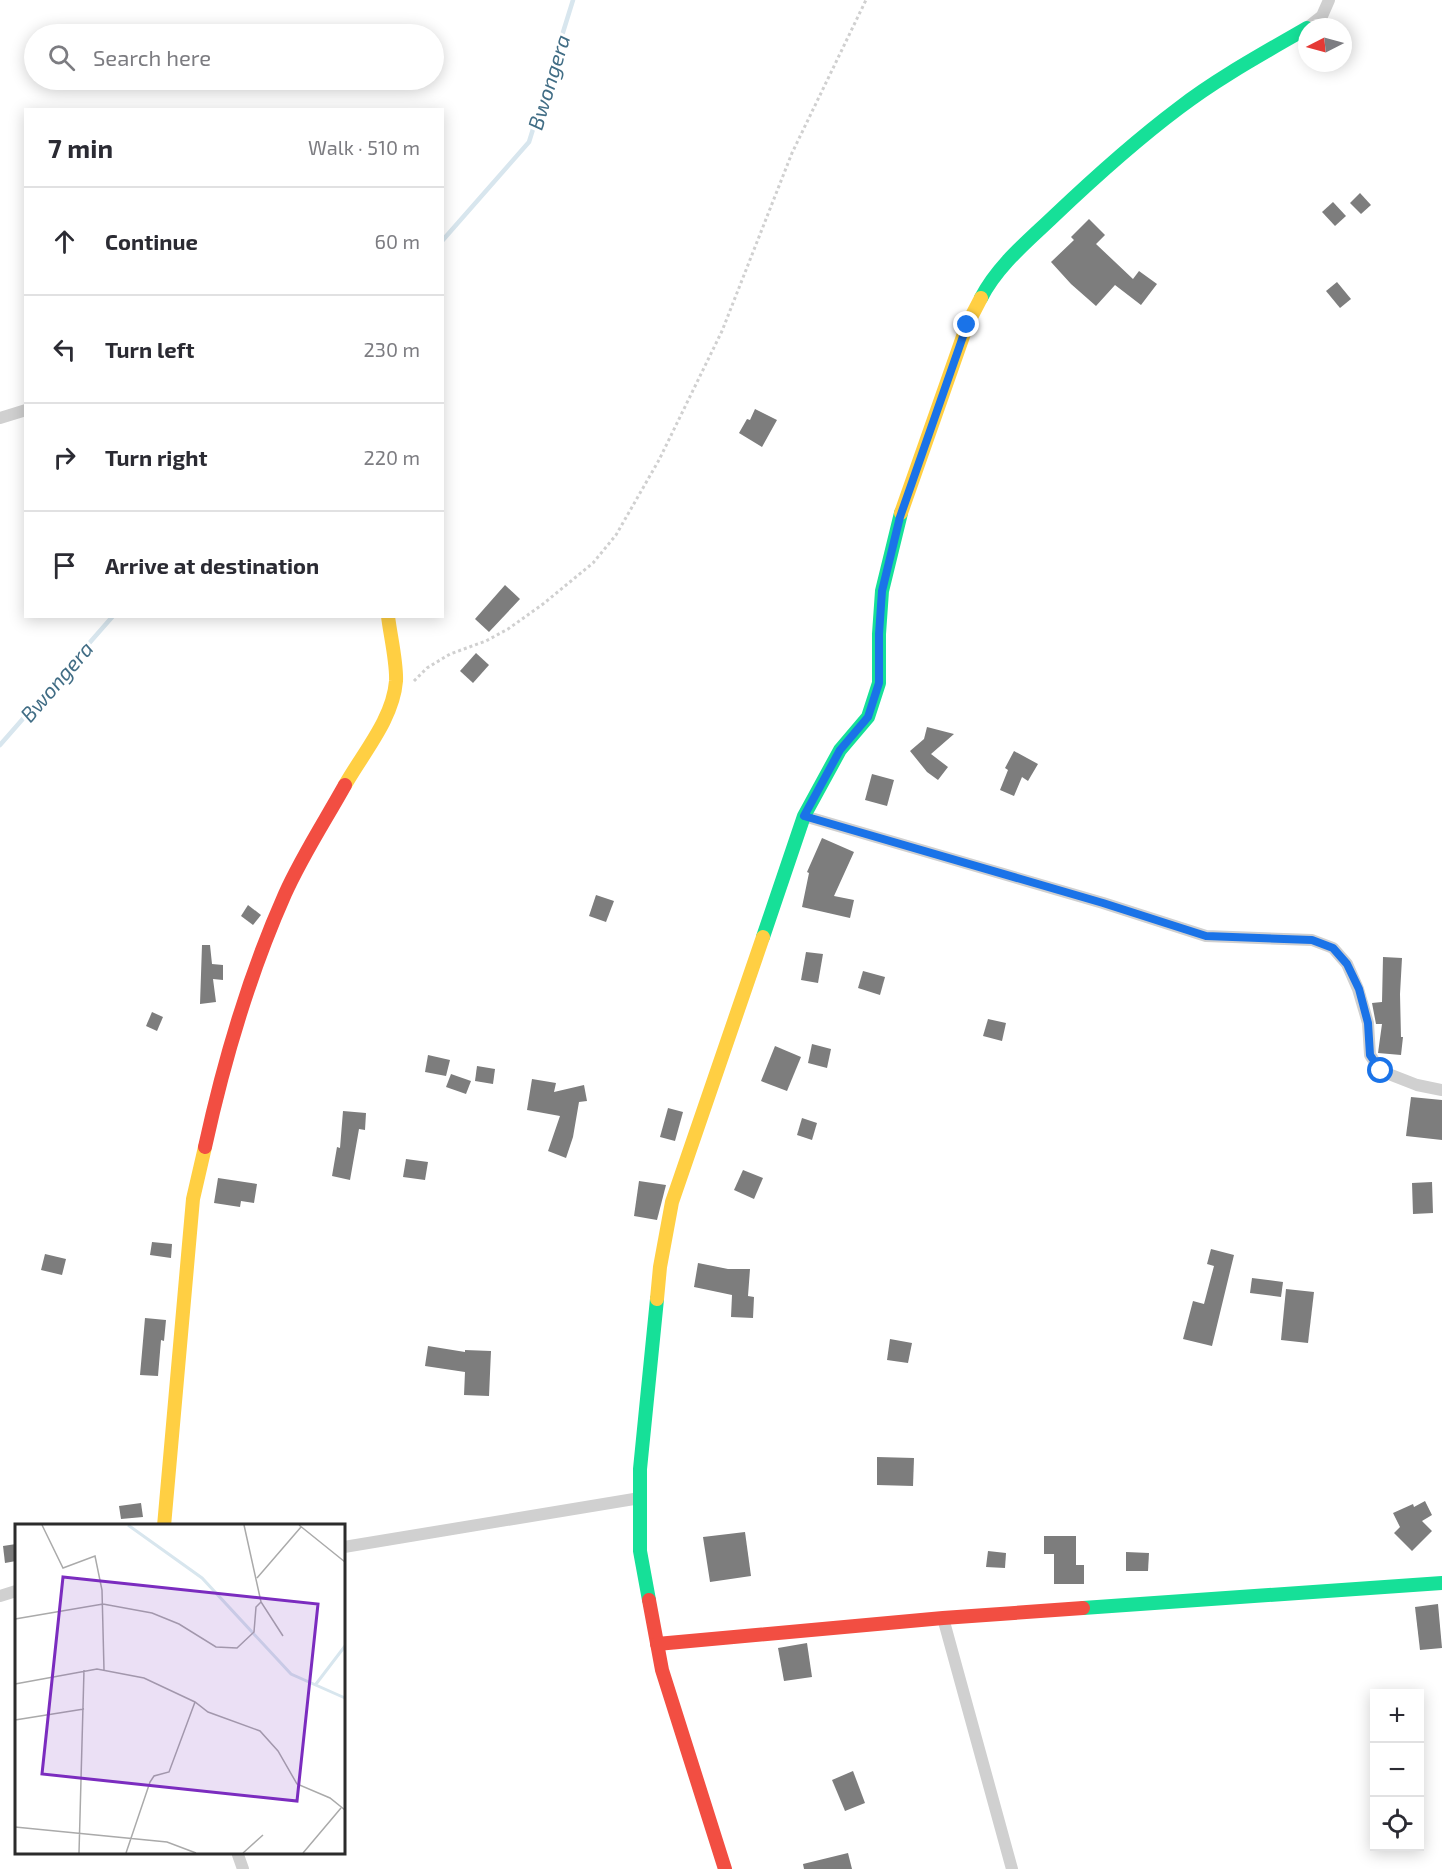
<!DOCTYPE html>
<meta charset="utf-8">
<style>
:root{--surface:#fff;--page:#f2f2f3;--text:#2b2b33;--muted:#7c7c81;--line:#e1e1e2}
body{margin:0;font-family:"Exo 2",sans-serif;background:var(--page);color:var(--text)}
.controls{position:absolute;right:18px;bottom:18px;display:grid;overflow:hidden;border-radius:0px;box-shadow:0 3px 15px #0003}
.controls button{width:54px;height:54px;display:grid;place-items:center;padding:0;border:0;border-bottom:2px solid var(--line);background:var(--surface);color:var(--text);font:30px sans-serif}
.compass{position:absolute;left:1298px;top:18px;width:54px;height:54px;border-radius:50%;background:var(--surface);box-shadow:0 3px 15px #0003;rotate:264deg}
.stop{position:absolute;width:18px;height:18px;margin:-14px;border:4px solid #1a73e8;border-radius:50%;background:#fff}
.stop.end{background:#1a73e8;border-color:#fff;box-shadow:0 2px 6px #0008}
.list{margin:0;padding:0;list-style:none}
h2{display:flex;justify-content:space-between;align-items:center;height:78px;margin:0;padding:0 24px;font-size:26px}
h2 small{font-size:20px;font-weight:400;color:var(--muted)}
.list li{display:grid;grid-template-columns:39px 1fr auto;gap:18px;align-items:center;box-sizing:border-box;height:108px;padding:0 24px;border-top:2px solid var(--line)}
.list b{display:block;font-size:22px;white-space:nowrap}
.list em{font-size:20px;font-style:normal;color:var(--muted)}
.icon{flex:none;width:33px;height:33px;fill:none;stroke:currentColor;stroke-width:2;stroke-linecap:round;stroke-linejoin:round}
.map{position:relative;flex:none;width:1442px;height:1869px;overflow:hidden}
.search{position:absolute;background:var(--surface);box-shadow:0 3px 15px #0003;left:24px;top:24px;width:420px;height:66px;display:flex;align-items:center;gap:15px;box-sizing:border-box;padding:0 21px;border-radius:33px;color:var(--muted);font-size:22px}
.panel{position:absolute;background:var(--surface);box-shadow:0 3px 15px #0003;left:24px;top:108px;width:420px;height:510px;border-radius:0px}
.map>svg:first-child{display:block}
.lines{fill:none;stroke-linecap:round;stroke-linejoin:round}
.stream{stroke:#d8e6ee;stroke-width:4.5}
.building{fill:#7d7d7d}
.path{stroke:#d0d0d0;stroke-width:3;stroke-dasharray:3 3;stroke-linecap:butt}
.street{stroke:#d0d0d0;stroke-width:12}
.fast{stroke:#16e098;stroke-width:14}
.slow{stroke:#ffcf43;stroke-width:14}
.jam{stroke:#f24e42;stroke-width:14}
.route{stroke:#1a73e8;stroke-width:8}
.labels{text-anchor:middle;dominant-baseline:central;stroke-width:6;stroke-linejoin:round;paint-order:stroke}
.water-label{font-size:21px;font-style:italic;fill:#416d85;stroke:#fff}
.inset-river{fill:none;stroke:#d8e6ee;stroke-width:3}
.inset-road{fill:none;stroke:#aaa;stroke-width:1.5}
.view{fill:#7b2cbf;fill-opacity:0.15;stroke:#7b2cbf;stroke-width:3}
.inset-edge{fill:none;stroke:#2b2b2b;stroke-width:3}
</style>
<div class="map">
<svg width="1442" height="1869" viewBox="0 0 1442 1869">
<rect width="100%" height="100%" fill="#fff"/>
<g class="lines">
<g class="stream">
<polyline points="442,241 529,142 573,0"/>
<polyline points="0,745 113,616"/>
</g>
</g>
<g class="building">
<polygon points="1360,193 1371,205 1361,214 1350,203"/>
<polygon points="1333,202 1346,216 1335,226 1322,212"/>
<polygon points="1089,219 1105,235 1096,244 1133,279 1139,271 1157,284 1141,305 1115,285 1096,306 1071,284 1051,262 1074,240 1071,237"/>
<polygon points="1337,282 1351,299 1340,308 1326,291"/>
<polygon points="755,409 777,420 762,447 739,433 747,419 750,420"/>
<polygon points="505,585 520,599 489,632 475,619"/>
<polygon points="476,653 489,665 473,683 460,671"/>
<polygon points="927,727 954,734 931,754 948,767 938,780 927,772 910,751 924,739"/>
<polygon points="1014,751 1038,764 1028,781 1022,777 1014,796 1000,790 1008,770 1005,768"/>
<polygon points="872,774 894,780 887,806 865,800"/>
<polygon points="822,838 854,852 834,896 854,900 850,918 802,907 809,873 807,872"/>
<polygon points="596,895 614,901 606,922 589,916"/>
<polygon points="248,905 261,915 253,925 241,916"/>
<polygon points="202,945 210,945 212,964 223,965 223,980 213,979 216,1002 200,1004"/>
<polygon points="806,952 823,954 818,983 801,980"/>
<polygon points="1383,957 1402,958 1400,994 1401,1037 1403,1037 1401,1055 1378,1053 1382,1024 1376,1024 1372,1003 1382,1002"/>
<polygon points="863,971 885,977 880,995 858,988"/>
<polygon points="152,1012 163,1017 157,1031 146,1026"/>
<polygon points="988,1019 1006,1023 1002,1041 983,1036"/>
<polygon points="812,1044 831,1049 827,1068 808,1063"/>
<polygon points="775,1046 801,1057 787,1091 761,1081"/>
<polygon points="428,1055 450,1060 446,1076 425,1072"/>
<polygon points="477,1066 495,1069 493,1084 475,1081"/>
<polygon points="451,1074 471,1081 466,1094 446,1087"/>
<polygon points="532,1079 556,1083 554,1092 584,1085 587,1101 579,1102 573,1137 566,1158 548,1151 560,1116 527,1110"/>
<polygon points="1411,1097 1442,1100 1442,1140 1406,1136"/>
<polygon points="668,1108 683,1112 675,1141 660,1137"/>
<polygon points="343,1111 366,1113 365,1130 359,1129 350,1180 332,1176 337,1147 340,1148"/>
<polygon points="802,1118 817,1123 812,1140 797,1135"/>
<polygon points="406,1159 428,1162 425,1180 403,1177"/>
<polygon points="743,1170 763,1178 754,1199 734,1190"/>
<polygon points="218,1178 257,1184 254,1203 241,1201 240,1207 214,1203"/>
<polygon points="639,1181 666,1185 657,1220 634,1216"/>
<polygon points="1432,1182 1433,1213 1413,1214 1412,1183"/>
<polygon points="152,1242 172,1244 171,1258 150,1255"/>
<polygon points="1211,1249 1234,1255 1212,1346 1183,1339 1193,1301 1204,1304 1214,1266 1207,1264"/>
<polygon points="45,1254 66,1259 62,1275 41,1270"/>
<polygon points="698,1263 728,1269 750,1269 748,1296 754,1297 753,1318 731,1317 732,1295 694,1287"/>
<polygon points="1252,1278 1283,1282 1281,1297 1250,1293"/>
<polygon points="1286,1289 1314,1292 1308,1343 1281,1340"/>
<polygon points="145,1318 166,1320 164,1341 161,1340 158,1376 140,1375"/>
<polygon points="890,1339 912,1343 908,1363 887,1360"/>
<polygon points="428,1346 465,1352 465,1350 491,1351 489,1396 464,1395 465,1372 425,1366"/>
<polygon points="877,1457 914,1458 913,1486 877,1485"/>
<polygon points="1425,1501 1432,1515 1422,1521 1432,1531 1412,1551 1394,1533 1400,1527 1393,1513 1413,1504 1414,1507"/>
<polygon points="141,1503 143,1517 121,1519 119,1506"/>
<polygon points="745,1532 751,1576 710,1582 703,1537"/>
<polygon points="1044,1536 1076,1536 1076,1565 1084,1565 1084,1584 1054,1584 1054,1554 1044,1554"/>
<polygon points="16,1544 16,1561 5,1563 3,1546"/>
<polygon points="988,1551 1006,1553 1005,1568 986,1567"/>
<polygon points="1126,1552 1149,1553 1148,1571 1126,1571"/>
<polygon points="1438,1604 1442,1648 1420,1650 1415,1607"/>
<polygon points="807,1643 812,1677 784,1681 778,1648"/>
<polygon points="853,1771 865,1803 845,1811 832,1780"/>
<polygon points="848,1853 852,1869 804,1869 803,1864"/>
</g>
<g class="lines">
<polyline class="path" points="414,681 427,668 450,654 486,641 508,629 543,604 593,563 616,535 659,460 722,331 792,153 866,0"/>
<g class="street">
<polyline points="1308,27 1322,16 1329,0"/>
<polyline points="0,418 26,410"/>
<polyline points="804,816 1103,903 1206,936 1312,940 1333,948 1347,964 1358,989 1368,1023 1370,1055 1381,1071 1417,1085 1442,1090"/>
<polyline points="344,1547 640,1498"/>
<polyline points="0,1596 16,1591"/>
<polyline points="943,1618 1012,1869"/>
<polyline points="237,1852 243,1869"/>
</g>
<g class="fast">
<path d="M 981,298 C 998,265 1028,241 1054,216 C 1094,178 1135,141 1179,108 C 1218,78 1264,53 1307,28"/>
<polyline points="763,937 804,816 840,750 868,717 879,683 879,634 882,591 901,513"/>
<polyline points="649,1600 640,1551 640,1469 657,1299"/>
<polyline points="1083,1608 1442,1583"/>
</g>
<g class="slow">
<polyline points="901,513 967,325 981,298"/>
<path d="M 345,785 C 363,753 393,719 396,681 C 397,663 390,634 388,616"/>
<polyline points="657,1299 660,1267 672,1202 763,937"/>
<polyline points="164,1526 193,1199 205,1147"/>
</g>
<g class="jam">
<path d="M 205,1147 C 224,1060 249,975 285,894 C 302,856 325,821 345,785"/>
<polyline points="649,1600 662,1670 725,1869"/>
<polyline points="657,1644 943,1618 1083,1608"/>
</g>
</g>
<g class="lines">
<polyline class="route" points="967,325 900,517 882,591 879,634 879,683 868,717 840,750 804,816 1103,903 1206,936 1312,940 1333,948 1347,964 1359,989 1368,1023 1370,1055 1381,1071"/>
</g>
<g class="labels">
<g class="water-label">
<text transform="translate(548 82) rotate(-73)">Bwongera</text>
<text transform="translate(56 681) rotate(-49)">Bwongera</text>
</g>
</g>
<g transform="translate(15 1524)">
<rect width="330" height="330" fill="#fff"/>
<path class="inset-river" d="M 113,1 L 187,54 L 276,150 L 330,174M 301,160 L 330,122"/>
<path class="inset-road" d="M 27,1 L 48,44 L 80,32 L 87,66 L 89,146M 229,1 L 246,78 L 268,112M 284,1 L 330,38M 242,54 L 286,3M 0,95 L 88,80 L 137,89 L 164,100 L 201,123 L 222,124 L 239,108 L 241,83 L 246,78M 0,160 L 82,145 L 129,154 L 180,178 L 193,188 L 245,207 L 263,227 L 282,260 L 315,274 L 330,286M 0,196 L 69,185M 0,303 L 152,318 L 181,329M 64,329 L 69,146M 111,329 L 135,258 L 139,252 L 154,248 L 180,178M 228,329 L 248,311M 288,329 L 326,284"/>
<path class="view" d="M 48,53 L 303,80 L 282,277 L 27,250 Z"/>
<rect width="330" height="330" class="inset-edge"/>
</g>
</svg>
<div class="controls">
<button>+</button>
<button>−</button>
<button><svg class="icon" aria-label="locate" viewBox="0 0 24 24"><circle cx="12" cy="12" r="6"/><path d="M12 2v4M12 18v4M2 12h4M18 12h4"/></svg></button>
</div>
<svg class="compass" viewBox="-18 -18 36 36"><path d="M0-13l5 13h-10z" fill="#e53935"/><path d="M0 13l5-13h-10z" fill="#7c7c81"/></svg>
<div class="stop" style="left:1381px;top:1071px"></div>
<div class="stop end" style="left:967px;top:325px"></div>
<div class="search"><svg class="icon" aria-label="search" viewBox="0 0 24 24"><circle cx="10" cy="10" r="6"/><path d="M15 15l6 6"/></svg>Search here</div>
<section class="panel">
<h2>7 min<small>Walk · 510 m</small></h2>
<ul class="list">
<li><svg class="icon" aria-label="ahead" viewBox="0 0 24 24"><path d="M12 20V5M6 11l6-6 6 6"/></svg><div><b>Continue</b></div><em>60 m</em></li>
<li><svg class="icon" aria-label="left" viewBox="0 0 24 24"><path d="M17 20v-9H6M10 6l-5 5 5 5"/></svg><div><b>Turn left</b></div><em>230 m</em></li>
<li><svg class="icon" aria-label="right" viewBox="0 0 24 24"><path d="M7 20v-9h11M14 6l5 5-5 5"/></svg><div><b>Turn right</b></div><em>220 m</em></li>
<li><svg class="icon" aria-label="arrive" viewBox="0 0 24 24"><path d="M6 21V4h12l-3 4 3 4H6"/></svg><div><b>Arrive at destination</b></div></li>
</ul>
</section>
</div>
